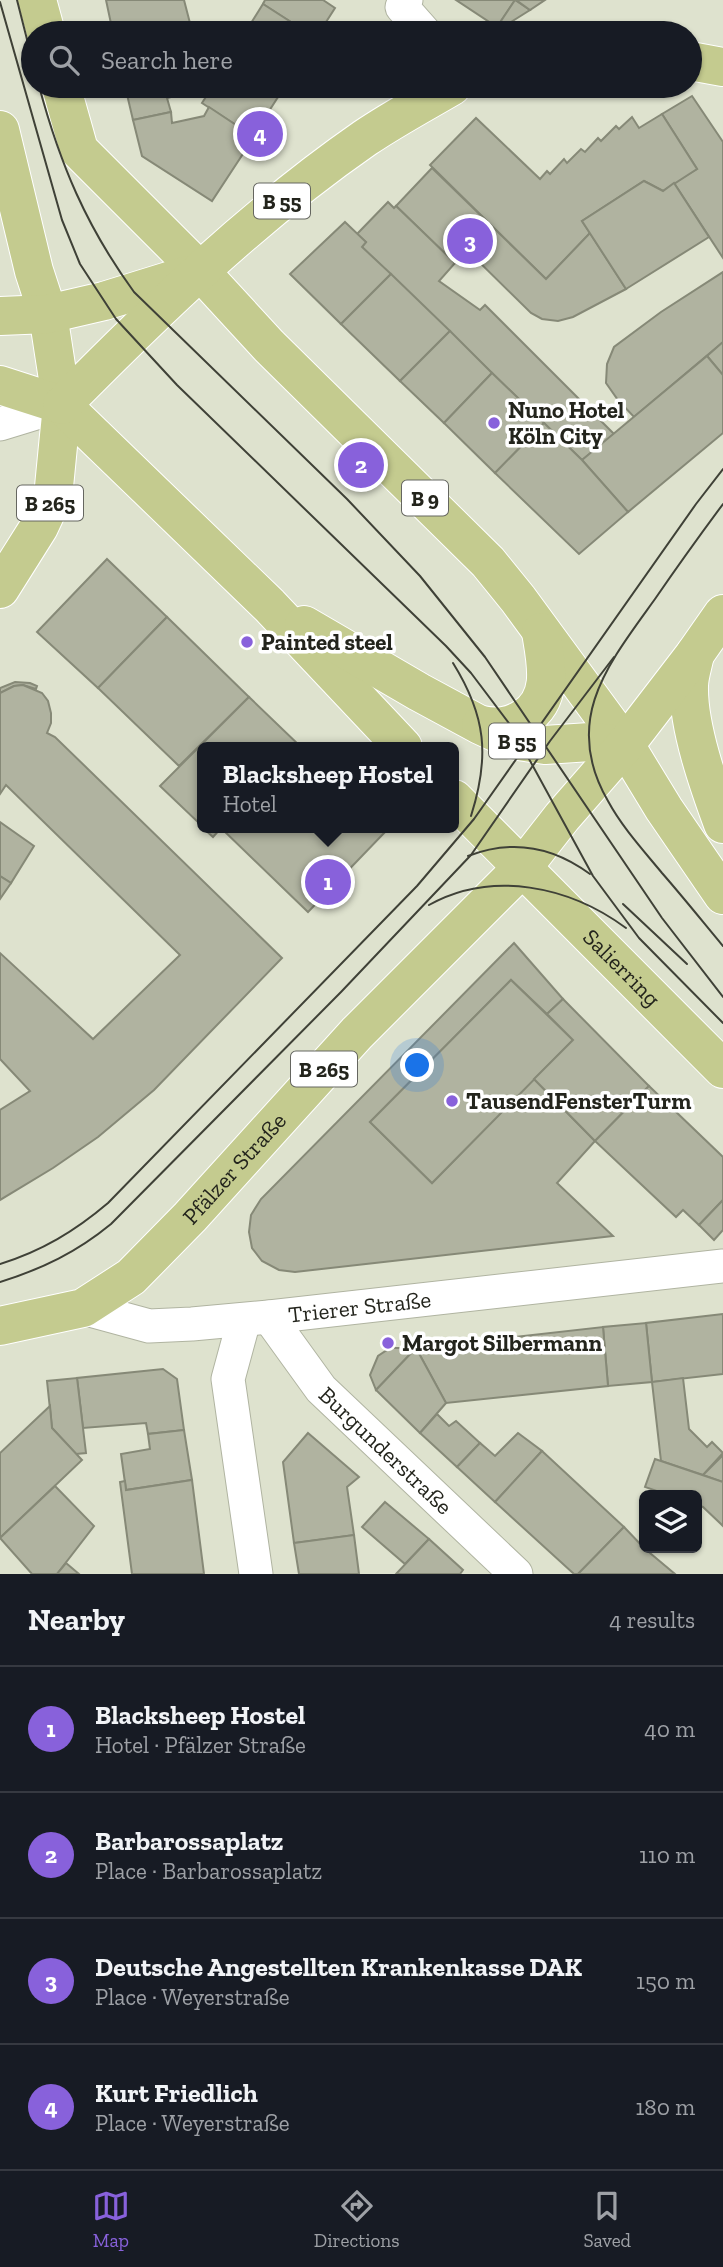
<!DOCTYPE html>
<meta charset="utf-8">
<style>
:root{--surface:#171b24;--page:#242831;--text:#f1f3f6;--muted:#9ea1a6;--line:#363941;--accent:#8861db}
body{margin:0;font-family:"Zilla Slab",serif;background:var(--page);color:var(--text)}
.controls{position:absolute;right:21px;bottom:21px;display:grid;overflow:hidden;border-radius:10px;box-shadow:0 2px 5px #0004}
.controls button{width:63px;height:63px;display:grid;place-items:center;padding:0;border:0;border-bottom:2px solid var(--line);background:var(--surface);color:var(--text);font:35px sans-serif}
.you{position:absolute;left:418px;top:1066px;width:24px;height:24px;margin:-18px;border:5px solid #fff;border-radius:50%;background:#1a73e8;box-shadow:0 0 0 10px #1a73e833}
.badge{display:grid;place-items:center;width:46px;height:46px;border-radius:50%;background:var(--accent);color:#fff;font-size:23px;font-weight:700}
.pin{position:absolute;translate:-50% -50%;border:4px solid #fff;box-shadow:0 2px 7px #0006}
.popup{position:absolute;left:197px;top:742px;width:262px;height:91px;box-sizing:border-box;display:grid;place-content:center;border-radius:10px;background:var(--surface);filter:drop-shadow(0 2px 5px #0005);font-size:23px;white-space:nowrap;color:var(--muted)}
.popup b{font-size:26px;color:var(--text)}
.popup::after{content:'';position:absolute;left:50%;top:100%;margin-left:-14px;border:14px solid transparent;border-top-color:var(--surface)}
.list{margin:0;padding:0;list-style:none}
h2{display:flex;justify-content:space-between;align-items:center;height:91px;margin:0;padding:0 28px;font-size:30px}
h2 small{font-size:23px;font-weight:400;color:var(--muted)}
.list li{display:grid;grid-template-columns:46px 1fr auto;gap:21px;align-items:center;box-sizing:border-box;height:126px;padding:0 28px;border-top:2px solid var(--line)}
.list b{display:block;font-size:26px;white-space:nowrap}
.list p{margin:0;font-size:23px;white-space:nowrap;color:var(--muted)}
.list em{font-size:23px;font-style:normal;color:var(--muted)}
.icon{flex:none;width:38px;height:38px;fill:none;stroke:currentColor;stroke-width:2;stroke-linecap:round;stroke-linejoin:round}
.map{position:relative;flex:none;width:723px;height:1574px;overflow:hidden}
.search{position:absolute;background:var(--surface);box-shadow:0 2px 5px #0004;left:21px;right:21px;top:21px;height:77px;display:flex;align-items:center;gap:18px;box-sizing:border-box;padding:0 24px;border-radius:38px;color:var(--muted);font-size:26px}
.sheet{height:595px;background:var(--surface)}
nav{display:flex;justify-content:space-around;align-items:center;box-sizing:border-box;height:98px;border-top:2px solid var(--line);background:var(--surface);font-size:19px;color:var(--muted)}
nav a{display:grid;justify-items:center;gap:4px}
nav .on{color:var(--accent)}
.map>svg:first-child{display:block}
.building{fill:#b0b3a0;stroke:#868977;stroke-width:2}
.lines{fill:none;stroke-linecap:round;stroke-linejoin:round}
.minor-casing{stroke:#b0b4a1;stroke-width:35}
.primary-casing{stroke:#fff;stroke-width:40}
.minor{stroke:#fff;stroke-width:33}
.primary{stroke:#c4cb8f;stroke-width:38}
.tram{stroke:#3f4137;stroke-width:2}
.poi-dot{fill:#8861db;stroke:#fff;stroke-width:2.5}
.labels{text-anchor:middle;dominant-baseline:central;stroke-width:7;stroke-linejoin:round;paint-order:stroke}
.shield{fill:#fff;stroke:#656660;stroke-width:2}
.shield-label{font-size:21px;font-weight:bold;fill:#23241c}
.poi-label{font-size:23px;font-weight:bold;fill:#23241c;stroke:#fff;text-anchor:start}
.street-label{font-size:23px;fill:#23241c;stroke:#fff}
</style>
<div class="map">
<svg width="723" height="1574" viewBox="0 0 723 1574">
<rect width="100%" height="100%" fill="#dee2ce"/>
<g class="building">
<polygon points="106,0 184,0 191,27 169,33 113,33"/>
<polygon points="265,0 323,0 335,8 319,33 308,33 263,4"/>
<polygon points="456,0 515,0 497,27"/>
<polygon points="515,0 530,10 500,29 497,27"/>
<polygon points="516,0 545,0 530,10"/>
<polygon points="263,4 308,33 250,33 246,31"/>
<polygon points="125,86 206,86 207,88 167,98 171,112 133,120"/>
<polygon points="213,86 260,86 278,97 253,136 202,103"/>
<polygon points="260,86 286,86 278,97"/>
<polygon points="692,96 723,142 723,258 674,183 697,169 662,114"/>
<polygon points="209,107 254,137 212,201 142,156 133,120 171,112 172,123 204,116"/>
<polygon points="662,114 697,169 663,191 644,181 582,221 590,233 546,279 430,165 476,118 540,179 547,171 550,174 564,159 567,163 581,149 585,152 598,138 601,141 616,126 619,129 632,117 639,128"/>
<polygon points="432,168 546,279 590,233 626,289 573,317 558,321 542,319 531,313 467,250 455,263 396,206"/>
<polygon points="644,181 663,191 674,183 709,237 626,289 582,221"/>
<polygon points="388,202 394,208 396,206 455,263 439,281 480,310 485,305 614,434 582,460 362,247 366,242 357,234"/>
<polygon points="345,222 366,242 362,247 391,274 341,324 290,274"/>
<polygon points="723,272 723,342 634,417 618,400 606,383 607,364 614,347 661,312"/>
<polygon points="391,274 450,331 400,381 341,324"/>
<polygon points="450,331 492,373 444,423 400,381"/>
<polygon points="723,342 723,375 707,356"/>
<polygon points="707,356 723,375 723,433 628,512 582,460"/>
<polygon points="492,373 544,423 495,473 444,423"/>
<polygon points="544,423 582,460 628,512 579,554 495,473"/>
<polygon points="107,559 167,617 98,688 37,632"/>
<polygon points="167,617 249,697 179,766 98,688"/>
<polygon points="15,682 30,683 37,686 36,689 23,685 14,686 0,693 0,688"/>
<polygon points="23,685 42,693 48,701 51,713 51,723 47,733 55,737 282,958 154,1090 98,1137 53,1168 0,1200 0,1110 30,1091 0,1059 0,953 93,1039 180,955 6,785 0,794 0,693 14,686"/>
<polygon points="249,697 301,747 202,747 202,826 160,786"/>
<polygon points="0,822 34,846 11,883 0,876"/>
<polygon points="203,828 385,828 387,830 308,912 221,828 213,837"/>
<polygon points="0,876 11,883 0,899"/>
<polygon points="514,943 563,999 547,1014 511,980 370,1122 432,1183 534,1079 595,1141 557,1183 613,1236 295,1272 279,1270 262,1261 252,1248 249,1232 251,1215 261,1199"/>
<polygon points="511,980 573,1040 432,1183 370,1122"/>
<polygon points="563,999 649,1086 595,1141 534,1079 573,1040 547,1014"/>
<polygon points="649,1086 723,1157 723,1200 699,1225 683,1210 676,1217 595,1141"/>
<polygon points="723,1200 723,1230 714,1240 699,1225"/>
<polygon points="723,1314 723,1374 652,1382 646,1323"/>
<polygon points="646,1323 652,1382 608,1386 603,1327"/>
<polygon points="603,1327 608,1386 446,1403 416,1348"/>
<polygon points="390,1348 416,1348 376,1390 370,1375 378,1356"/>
<polygon points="416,1348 446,1403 420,1433 376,1390"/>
<polygon points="163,1369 177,1379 184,1430 148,1434 146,1423 83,1428 77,1378"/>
<polygon points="77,1378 86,1453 76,1454 52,1428 47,1381"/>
<polygon points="683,1378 689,1429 707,1447 712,1442 723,1453 703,1475 661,1461 652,1382"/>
<polygon points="50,1406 52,1428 82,1460 0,1538 0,1453"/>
<polygon points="437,1414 449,1426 456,1421 480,1443 457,1467 420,1433"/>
<polygon points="184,1430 192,1480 126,1490 121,1454 150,1449 148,1434"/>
<polygon points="308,1433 359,1477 347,1487 354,1535 294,1543 283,1462"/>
<polygon points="518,1433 542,1451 495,1502 457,1467 480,1443 495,1456"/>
<polygon points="542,1451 624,1527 578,1574 574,1574 495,1502"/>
<polygon points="723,1455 723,1482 703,1475"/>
<polygon points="655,1459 723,1482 723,1526 703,1507 697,1505 697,1495 668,1495 645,1487"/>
<polygon points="192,1480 204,1574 132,1574 120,1482 125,1481 126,1490"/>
<polygon points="55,1486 94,1526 57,1574 32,1574 0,1538"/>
<polygon points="385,1502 429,1539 405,1564 362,1527"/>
<polygon points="624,1527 644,1548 675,1574 578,1574"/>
<polygon points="354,1535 359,1574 299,1574 294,1543"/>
<polygon points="429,1539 463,1570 460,1574 396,1574"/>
<polygon points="66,1563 79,1574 57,1574"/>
</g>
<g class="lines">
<defs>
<g id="minor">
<polyline points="406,0 402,7 425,33"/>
<polyline points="0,424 62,405"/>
<path id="s1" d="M 83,1308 L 149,1326 L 192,1324 L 269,1317 L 723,1266"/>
<path id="s2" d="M 269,1317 L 321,1389 L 516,1574"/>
<polyline points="244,1320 228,1379 256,1574"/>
</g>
<g id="primary">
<polyline points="37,0 46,33"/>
<polyline points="690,61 723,67"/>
<polyline points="61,86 79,150 200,271 269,346 488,562 518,599 625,745 664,809 723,895"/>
<polyline points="0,130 34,271 48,314 62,405 53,497 39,527 0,589"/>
<polyline points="0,316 48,314 104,301 188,275"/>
<polyline points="0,385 62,405 269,605 403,747"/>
<path d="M 62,405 C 157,309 254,215 365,138 C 393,119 423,103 452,86"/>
<polyline points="304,625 419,692 480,725 512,740 545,745 590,742 625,745"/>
<path d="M 695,654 C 693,665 689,676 689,686 C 688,727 709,786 723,824"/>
<path d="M 481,725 C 497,728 510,727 524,718 C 555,699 546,662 541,632"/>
<path id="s3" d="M 454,799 L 723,1069"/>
<path id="s4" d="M 0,1326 L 83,1308 L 131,1277 L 190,1217 L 357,1033 L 523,867 L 562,817 L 625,745 L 695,654 L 723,614"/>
</g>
</defs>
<use href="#minor" class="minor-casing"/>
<use href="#primary" class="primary-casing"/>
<use href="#minor" class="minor"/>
<use href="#primary" class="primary"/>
<g class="tram">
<polyline points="17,0 33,63"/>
<polyline points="0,2 62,220 80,264 116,319 177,385 446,646 471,673 511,726 593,876 639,938 723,1023"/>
<path d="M 39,86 C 60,164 86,226 134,292 L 347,499 L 420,576 L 485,657 L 662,918 L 723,997"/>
<path d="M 723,504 C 700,535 677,567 655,599 C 609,663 561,720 608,801 C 622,827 643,850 662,873 C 683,897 703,922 723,946"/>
<path d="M 453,663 C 486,716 490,756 471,816"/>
<path d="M 468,856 C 512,839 552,846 590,874"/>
<polyline points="623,904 687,964"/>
<path d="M 429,905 C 492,870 569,886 626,928"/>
<path d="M 0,1264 C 42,1251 75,1231 108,1203 L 417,886 L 474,819 L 696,504 L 723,469"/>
<path d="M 0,1282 C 42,1269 77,1252 111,1224 L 341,992 L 471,855 L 550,741 L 614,657"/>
</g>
</g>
<g class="poi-dot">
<circle cx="494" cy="423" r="7"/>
<circle cx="247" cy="642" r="7"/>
<circle cx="452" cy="1101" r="7"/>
<circle cx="388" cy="1343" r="7"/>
</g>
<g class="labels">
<g class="shield">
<rect x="254" y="183.5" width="56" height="35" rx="5"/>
<rect x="402" y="480.5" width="46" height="35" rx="5"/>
<rect x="17" y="485.5" width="66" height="35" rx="5"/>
<rect x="489" y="723.5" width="56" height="35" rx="5"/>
<rect x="291" y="1051.5" width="66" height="35" rx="5"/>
</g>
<g class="shield-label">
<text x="282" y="201">B 55</text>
<text x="425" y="498">B 9</text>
<text x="50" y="503">B 265</text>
<text x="517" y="741">B 55</text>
<text x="324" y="1069">B 265</text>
</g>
<g class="poi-label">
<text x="508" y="410">Nuno Hotel<tspan x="508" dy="26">Köln City</tspan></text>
<text x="261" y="642">Painted steel</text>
<text x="466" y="1101">TausendFensterTurm</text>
<text x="402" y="1343">Margot Silbermann</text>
</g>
<g class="street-label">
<text stroke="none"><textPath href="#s3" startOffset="238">Salierring</textPath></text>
<text stroke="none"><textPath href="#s4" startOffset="292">Pfälzer Straße</textPath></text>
<text stroke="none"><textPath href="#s1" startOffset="280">Trierer Straße</textPath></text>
<text stroke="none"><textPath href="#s2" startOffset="178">Burgunderstraße</textPath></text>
</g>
</g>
</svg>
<div class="controls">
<button><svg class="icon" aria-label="layers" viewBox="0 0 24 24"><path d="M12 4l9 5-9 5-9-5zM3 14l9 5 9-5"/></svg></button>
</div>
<div class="you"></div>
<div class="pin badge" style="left:328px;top:882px">1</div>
<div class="popup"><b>Blacksheep Hostel</b>Hotel</div>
<div class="pin badge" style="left:361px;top:465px">2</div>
<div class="pin badge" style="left:470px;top:241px">3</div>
<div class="pin badge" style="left:260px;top:134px">4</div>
<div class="search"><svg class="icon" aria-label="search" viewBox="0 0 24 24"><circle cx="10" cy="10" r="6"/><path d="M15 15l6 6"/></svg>Search here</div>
</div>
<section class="sheet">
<h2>Nearby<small>4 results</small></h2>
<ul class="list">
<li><span class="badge">1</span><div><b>Blacksheep Hostel</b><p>Hotel · Pfälzer Straße</p></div><em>40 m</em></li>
<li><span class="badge">2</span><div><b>Barbarossaplatz</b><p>Place · Barbarossaplatz</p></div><em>110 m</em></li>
<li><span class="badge">3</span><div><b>Deutsche Angestellten Krankenkasse DAK</b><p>Place · Weyerstraße</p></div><em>150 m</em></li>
<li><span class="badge">4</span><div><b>Kurt Friedlich</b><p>Place · Weyerstraße</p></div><em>180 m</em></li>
</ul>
</section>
<nav>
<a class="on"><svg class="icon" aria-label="map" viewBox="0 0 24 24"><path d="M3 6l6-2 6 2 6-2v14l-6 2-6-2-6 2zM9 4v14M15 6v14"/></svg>Map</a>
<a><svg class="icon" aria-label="directions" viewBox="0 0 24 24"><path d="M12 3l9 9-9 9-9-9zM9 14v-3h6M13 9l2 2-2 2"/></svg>Directions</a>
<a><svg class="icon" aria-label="saved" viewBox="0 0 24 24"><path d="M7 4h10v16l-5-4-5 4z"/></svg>Saved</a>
</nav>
